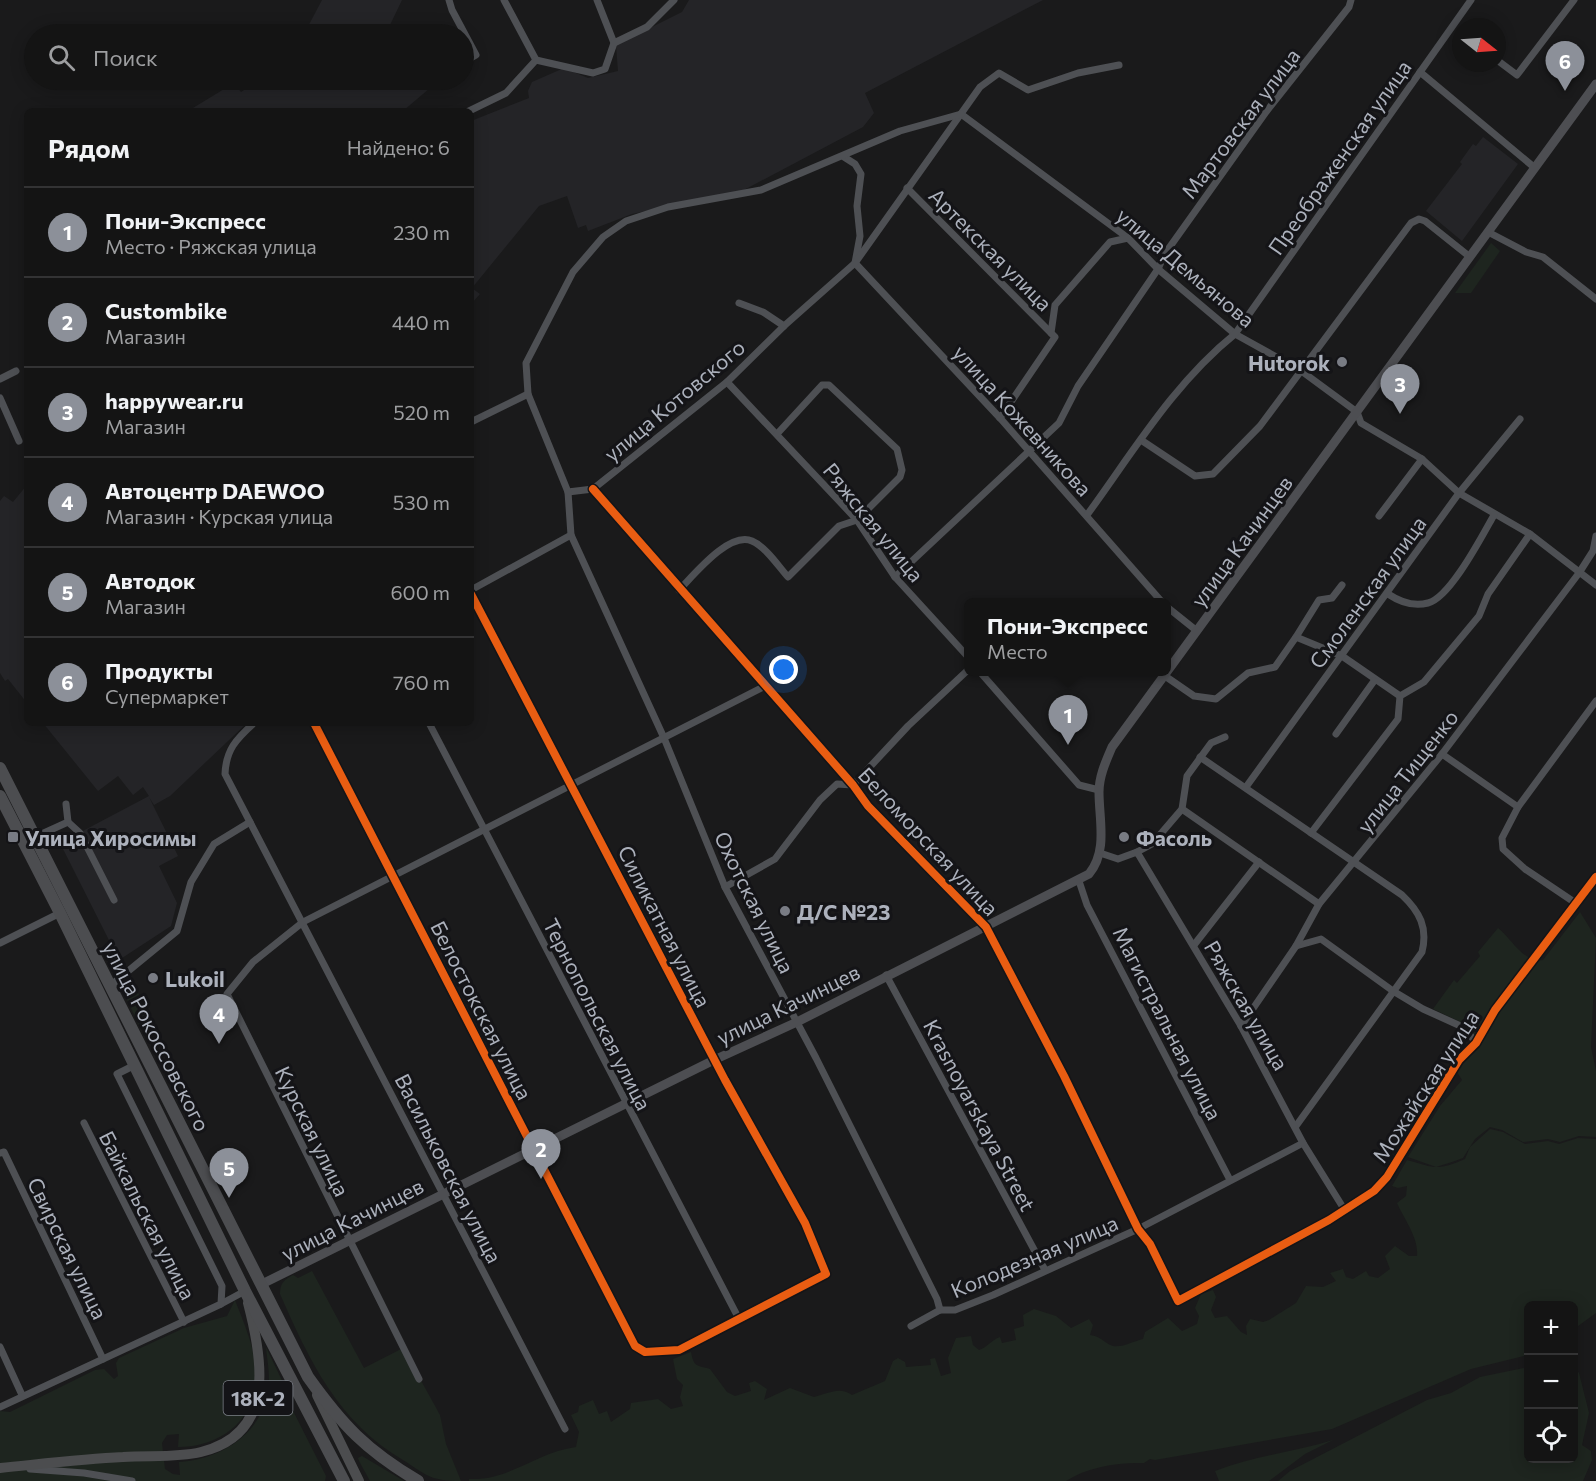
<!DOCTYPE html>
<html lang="ru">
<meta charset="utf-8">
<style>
:root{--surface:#141414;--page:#1d1d1d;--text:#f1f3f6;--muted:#9d9ea0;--line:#333334;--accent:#8c9099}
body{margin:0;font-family:Commissioner,sans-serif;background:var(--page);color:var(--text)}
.controls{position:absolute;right:18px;bottom:18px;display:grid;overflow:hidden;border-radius:9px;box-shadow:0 3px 15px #0003}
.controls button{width:54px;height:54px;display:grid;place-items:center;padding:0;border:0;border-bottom:2px solid var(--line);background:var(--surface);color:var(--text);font:30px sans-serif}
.compass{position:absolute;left:1452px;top:18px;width:54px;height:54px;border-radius:50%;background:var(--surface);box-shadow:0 3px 15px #0003;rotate:107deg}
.you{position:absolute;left:784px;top:670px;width:21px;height:21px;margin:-15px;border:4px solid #fff;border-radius:50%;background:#1a73e8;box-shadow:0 0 0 9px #1a73e833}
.badge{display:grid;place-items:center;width:39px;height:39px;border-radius:50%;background:var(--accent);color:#fff;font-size:20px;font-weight:700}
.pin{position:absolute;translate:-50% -50px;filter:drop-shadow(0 2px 3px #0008)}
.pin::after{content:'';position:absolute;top:32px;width:21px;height:18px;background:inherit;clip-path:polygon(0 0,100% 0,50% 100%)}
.popup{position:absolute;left:964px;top:598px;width:207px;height:78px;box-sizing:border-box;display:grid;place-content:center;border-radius:9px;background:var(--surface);filter:drop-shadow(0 2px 4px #0005);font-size:20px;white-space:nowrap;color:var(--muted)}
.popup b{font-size:22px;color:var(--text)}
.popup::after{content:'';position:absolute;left:50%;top:100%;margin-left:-12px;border:12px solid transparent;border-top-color:var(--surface)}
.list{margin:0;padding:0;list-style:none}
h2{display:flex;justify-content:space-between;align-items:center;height:78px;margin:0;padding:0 24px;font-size:26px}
h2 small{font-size:20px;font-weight:400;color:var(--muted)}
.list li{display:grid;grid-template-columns:39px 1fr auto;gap:18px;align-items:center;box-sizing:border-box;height:90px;padding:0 24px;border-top:2px solid var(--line)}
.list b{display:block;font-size:22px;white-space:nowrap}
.list p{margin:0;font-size:20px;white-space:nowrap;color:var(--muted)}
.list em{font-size:20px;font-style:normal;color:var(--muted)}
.icon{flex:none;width:33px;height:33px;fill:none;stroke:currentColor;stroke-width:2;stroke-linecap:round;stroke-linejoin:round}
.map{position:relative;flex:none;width:1596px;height:1481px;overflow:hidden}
.search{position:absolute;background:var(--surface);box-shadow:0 3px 15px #0003;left:24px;top:24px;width:450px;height:66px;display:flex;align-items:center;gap:15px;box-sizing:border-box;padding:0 21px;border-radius:33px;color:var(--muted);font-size:22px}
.panel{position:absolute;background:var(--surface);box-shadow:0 3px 15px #0003;left:24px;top:108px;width:450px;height:618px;border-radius:9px}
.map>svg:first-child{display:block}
.built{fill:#242427}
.green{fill:#1e251f}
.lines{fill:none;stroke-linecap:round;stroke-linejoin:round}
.minor{stroke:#4e5054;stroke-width:7}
.secondary{stroke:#4d4e52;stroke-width:9}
.primary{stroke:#4c4d4f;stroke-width:10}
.trunk{stroke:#4c4d50;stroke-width:12}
.cycleway-casing{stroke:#141417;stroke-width:11}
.cycleway{stroke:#e95d12;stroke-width:8}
.poi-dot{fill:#797c84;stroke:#141417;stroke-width:2}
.labels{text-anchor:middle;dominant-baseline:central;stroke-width:6;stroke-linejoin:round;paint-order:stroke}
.shield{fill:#141417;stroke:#7e828a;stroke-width:1.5}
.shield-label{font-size:20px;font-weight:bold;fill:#acb1bc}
.street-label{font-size:21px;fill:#acb1bc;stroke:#141417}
.poi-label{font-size:21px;font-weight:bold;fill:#acb1bc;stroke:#141417;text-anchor:start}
</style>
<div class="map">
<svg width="1596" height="1481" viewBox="0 0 1596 1481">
<rect width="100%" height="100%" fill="#1a1a1b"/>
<g class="built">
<polygon points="322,0 402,0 389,27 390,34 304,34"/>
<polygon points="689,0 1043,0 865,93 874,113 863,127 742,191 632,214 588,231 586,225 578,228 567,196 539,206 472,288 480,294 471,304 471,121 529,98 528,91 532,82 564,68 588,78 618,71 616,45 682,12"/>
<polygon points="260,80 423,80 430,88 403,111 188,111 234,83 241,92"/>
<polygon points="1483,137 1518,164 1462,241 1426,211 1462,164 1460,162 1473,144 1476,146"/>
<polygon points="27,485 27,703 8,679 5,681 0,673 0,501 4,496 13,502"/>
<polygon points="43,723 247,723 170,796 154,805 149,797 178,856 159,866 177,903 171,926 119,960 60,843 149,796 143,787 133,795 118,776 98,791"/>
</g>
<g class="green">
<polygon points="1491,243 1500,251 1471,293 1455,293"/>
<path d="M 1580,912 L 1596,938 L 1591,1047 L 1596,1071 L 1596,1137 L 1579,1136 L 1560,1142 L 1548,1139 L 1523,1142 L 1502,1130 L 1490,1127 L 1475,1139 L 1463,1158 L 1452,1162 L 1436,1167 L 1408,1157 L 1440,1106 L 1462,1080 L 1457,1072 L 1461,1062 L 1476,1043 L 1467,1025 L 1433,1009 L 1454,980 L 1457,983 L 1480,956 L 1478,952 L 1498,928 C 1512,939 1523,963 1543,960 Z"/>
<polygon points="129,982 135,986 151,1022 147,1028 139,1025 122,989 125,983"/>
<path d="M 1490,1129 L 1503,1132 L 1525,1144 L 1548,1141 L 1559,1144 L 1578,1138 L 1596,1139 L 1596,1313 L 1574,1329 L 1574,1306 L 1528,1306 L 1528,1355 L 1471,1369 L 1332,1429 L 1155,1460 L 1150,1459 L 1144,1463 C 1119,1462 1087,1467 1066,1481 L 469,1481 L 469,1479 C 509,1481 537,1452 576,1447 L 579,1432 L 571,1415 L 578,1412 L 579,1406 L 593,1400 L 599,1414 L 607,1411 L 611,1422 L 630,1409 L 631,1403 L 658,1399 L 671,1409 L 683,1406 L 680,1397 L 683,1385 L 677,1379 L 673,1359 L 691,1352 C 694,1368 697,1365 710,1369 L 727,1392 L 735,1396 L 751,1391 L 749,1383 L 755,1381 L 767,1389 L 764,1400 L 790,1388 L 814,1397 C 828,1394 839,1386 852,1395 L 885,1381 L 893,1361 L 898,1358 L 905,1362 L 906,1367 L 931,1365 L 930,1359 L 935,1358 L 941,1376 L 951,1373 L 948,1358 L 956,1338 L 971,1336 L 973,1345 L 979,1350 C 988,1347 991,1340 1000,1337 L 1002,1343 L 1016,1340 L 1014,1329 L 1024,1326 L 1023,1315 L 1034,1309 L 1056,1316 L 1071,1328 L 1089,1319 L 1093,1325 L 1090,1335 C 1101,1336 1104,1343 1113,1346 C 1122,1348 1134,1341 1143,1339 L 1145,1332 L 1168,1318 L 1182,1331 L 1197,1324 L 1199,1316 L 1195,1308 L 1201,1294 L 1213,1290 L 1216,1297 L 1211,1310 L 1215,1318 L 1227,1316 L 1241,1332 L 1247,1335 L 1246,1326 L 1250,1319 L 1263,1322 L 1269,1320 L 1296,1303 L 1306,1286 L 1323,1287 L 1336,1281 L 1330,1273 L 1343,1269 L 1346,1277 L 1353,1279 L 1366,1271 L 1369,1276 L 1378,1278 L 1390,1269 L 1385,1256 L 1395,1246 L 1409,1256 L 1417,1256 C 1419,1238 1404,1219 1397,1203 L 1406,1196 L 1407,1186 L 1398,1188 L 1392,1186 L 1407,1160 C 1435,1168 1437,1171 1465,1159 L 1470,1147 Z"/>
<path d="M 312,1271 L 364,1368 L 403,1348 L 440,1415 L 446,1444 L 461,1481 C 431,1481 428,1476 403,1460 C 338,1422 309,1360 280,1294 C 280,1283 284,1280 293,1275 L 298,1278 Z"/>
<path d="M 235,1300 C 244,1323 254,1346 256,1370 C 259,1418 222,1447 178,1447 L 179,1434 L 167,1435 L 162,1443 L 165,1469 L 173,1474 L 180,1475 L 179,1462 C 224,1459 268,1430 269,1380 C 269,1369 267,1358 266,1347 L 287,1391 L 285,1395 L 326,1476 L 325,1481 L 0,1481 L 0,1411 L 10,1412 L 95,1370 L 104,1369 L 114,1379 L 118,1376 L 116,1363 L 119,1358 L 184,1328 L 227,1316 Z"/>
<polygon points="1528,1367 1528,1458 1574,1458 1574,1367 1579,1373 1589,1413 1582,1445 1591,1451 1592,1460 1583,1481 1278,1481 1290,1471 1427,1400 1451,1393 1480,1377"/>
<path d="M 1333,1440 L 1305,1454 L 1269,1481 L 1219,1481 L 1215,1471 C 1253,1456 1294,1452 1333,1440 Z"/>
<polygon points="362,1456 404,1481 370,1481 359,1461 358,1458"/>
</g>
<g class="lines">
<g class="minor">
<polyline points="449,0 452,10 476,55 464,62"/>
<polyline points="504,0 536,60"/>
<polyline points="597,0 614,43"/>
<polyline points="536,60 593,73 605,69 614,43 647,27 674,0"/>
<polyline points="1497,60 1517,75 1574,0"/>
<polyline points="1420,72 1535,168"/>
<polyline points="428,83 434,80"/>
<polyline points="469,111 506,93 536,60"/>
<polyline points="961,114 1128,238 1158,269 1235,334 1300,370 1357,412 1361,423 1422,459 1459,493 1530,534 1596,585"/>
<polyline points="844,157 855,164 861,174 857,206 860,236 855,263 1000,418 1162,602"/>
<polyline points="907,188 1051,333"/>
<polyline points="1488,232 1526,252 1543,257 1596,299"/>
<polyline points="739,303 763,312 784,326"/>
<polyline points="0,379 16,371"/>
<polyline points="727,382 857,520 895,577 969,658"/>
<polyline points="0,398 19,441"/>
<polyline points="1000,418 1055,337 1051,333 1055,305 1110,242 1128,238"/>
<polyline points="471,422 528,394"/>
<polyline points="1141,440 1195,476 1213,474 1260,426 1411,223 1419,219 1425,221 1470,257"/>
<polyline points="593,489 853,785 868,806 986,927 1064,1076 1138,1229 1150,1244 1178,1301 1329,1220 1374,1191 1387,1177 1459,1060 1476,1043 1495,1010 1596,877"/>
<polyline points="568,492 593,489 727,382 784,326 855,263 980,87 999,73 1028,90 1078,73 1119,65"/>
<path d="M 1087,515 C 1133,452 1174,383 1235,334 L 1471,0"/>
<polyline points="1379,516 1422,459"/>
<polyline points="895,577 1059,423 1078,386 1158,269 1164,255 1266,112 1349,7 1351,0"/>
<polyline points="471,590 571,535"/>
<path d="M 679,590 C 694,575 729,531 752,541 C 766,547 779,567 788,577 L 839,526 L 857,520 L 900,477 L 902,470 L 897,449 L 829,385 L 822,385 L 777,434"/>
<path d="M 1388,594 C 1400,602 1413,607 1428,603 C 1450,598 1482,536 1494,515"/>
<polyline points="1167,607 1197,631"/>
<polyline points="1296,637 1319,600 1332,598 1342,585"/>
<polyline points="980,672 1079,785 1099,790"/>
<polyline points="1165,676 1194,696 1216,699 1248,673 1275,667 1296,637 1342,656 1400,696"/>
<path d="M 254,723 C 236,739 226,750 225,774 L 565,1429"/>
<polyline points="314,723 635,1346 645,1352 679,1350 826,1274 805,1223 725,1080 471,594"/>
<polyline points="429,723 739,1319"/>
<polyline points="1336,734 1374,681"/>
<polyline points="1442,754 1518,807"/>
<path d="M 1200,757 L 1402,895 C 1420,912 1428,928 1422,952 L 1296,1126"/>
<polyline points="1246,787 1459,493 1520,419"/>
<polyline points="1182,809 1319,904"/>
<polyline points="68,822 80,833 114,900"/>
<polyline points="1311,833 1398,719 1400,696 1424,682 1479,616 1488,594 1530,534"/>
<polyline points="35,837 68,822 66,804"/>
<polyline points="1137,852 1152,844 1182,809 1187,776 1211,743 1225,737"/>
<polyline points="1100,853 1118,859 1137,852 1241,1026 1303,1143 1344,1209"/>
<polyline points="1079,881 1087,905 1230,1180"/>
<polyline points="725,887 775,859 820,800 837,784 853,785 908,726 969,669"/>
<polyline points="1577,904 1525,869 1503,849 1502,838 1518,807 1596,701"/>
<polyline points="0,943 60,913"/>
<polyline points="1194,945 1259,862"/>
<polyline points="1296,946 1321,939 1393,991 1423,1009 1465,1028 1476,1043"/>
<polyline points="886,975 1045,1270"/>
<polyline points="110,986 177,931 191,882 214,844 250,822"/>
<polyline points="1241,1026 1296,946 1319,904 1442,754 1579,573 1593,551 1596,536"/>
<polyline points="84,1123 184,1322"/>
<polyline points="0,1153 4,1152 103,1359"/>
<polyline points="221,1304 245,1291"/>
<polyline points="940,1310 937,1299 816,1058 725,887 664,738 571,535 568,492 528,394 526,363 573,272 603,237 626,221 668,207 761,190 900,131 961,114"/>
<polyline points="911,1326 940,1310 955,1310 993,1295 1138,1229 1303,1143"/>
<polyline points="0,1347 22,1395"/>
<polyline points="419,1379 227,994 253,962 303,922 765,686"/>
<polyline points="0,1407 221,1304 222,1286 117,1074 135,1065"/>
<polyline points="30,1469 84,1473 132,1481"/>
</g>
<path class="secondary" d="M 262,1284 L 714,1060 L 797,1022 L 1089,874 C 1108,851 1099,820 1099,792 C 1099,776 1106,761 1112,747 L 1596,84"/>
<g class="primary">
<polyline points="317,1395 359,1481"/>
<path d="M 0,1468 C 41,1464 82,1459 123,1457 C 149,1455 176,1458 201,1452 C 276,1434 263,1360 248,1303"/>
</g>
<g class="trunk">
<path d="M 0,768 L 308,1377 C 343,1426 366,1450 418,1481"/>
<polyline points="0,796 60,913 245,1291 344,1481"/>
</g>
<defs>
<g id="cycleway">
<polyline points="593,489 853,785 868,806 986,927 1064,1076 1138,1229 1150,1244 1178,1301 1329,1220 1374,1191 1387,1177 1459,1060 1476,1043 1495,1010 1596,877"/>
<polyline points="314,723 635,1346 645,1352 679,1350 826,1274 805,1223 725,1080 471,594"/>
</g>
</defs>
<use href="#cycleway" class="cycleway-casing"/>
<use href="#cycleway" class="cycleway"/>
</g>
<g class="poi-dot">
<circle cx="1342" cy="362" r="6"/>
<rect x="7" y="831" width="12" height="12" rx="3"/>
<circle cx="1124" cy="837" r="6"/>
<circle cx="785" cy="911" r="6"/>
<circle cx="153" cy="978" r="6"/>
</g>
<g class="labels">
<rect class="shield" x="223.5" y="1381" width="69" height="34" rx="4.5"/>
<g class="shield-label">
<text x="258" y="1398">18К-2</text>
</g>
<g class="street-label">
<text transform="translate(1240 123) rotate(-53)">Мартовская улица</text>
<text transform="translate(1339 157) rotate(-55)">Преображенская улица</text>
<text transform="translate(991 249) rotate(45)">Артекская улица</text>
<text transform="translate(1186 267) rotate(40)">улица Демьянова</text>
<text transform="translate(674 400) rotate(-40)">улица Котовского</text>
<text transform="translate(1023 420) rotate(48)">улица Кожевникова</text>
<text transform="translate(874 522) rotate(51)">Ряжская улица</text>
<text transform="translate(1241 541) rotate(-54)">улица Качинцев</text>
<text transform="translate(1367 592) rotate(-54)">Смоленская улица</text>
<text transform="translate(1407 771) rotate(-52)">улица Тищенко</text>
<text transform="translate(929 841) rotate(47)">Беломорская улица</text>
<text transform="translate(755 902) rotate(64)">Охотская улица</text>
<text transform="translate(665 926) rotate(63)">Силикатная улица</text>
<text transform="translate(788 1004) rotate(-26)">улица Качинцев</text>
<text transform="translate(1247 1005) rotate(60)">Ряжская улица</text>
<text transform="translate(482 1010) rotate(63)">Белостокская улица</text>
<text transform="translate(598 1014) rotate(63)">Тернопольская улица</text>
<text transform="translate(1168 1023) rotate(63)">Магистральная улица</text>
<text transform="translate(157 1036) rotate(63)">улица Рокоссовского</text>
<text transform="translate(1425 1086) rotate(-57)">Можайская улица</text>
<text transform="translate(980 1115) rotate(62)">Krasnoyarskaya Street</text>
<text transform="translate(313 1131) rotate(64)">Курская улица</text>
<text transform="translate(449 1168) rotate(63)">Васильковская улица</text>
<text transform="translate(148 1215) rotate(63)">Байкальская улица</text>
<text transform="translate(352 1219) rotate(-27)">улица Качинцев</text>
<text transform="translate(68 1248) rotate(64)">Свирская улица</text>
<text transform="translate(1034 1256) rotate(-23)">Колодезная улица</text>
</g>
<g class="poi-label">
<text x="1330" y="362" text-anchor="end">Hutorok</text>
<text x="25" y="837">Улица Хиросимы</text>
<text x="1136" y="837">Фасоль</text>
<text x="797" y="911">Д/С №23</text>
<text x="165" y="978">Lukoil</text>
</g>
</g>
</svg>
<div class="controls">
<button>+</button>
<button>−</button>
<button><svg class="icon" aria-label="locate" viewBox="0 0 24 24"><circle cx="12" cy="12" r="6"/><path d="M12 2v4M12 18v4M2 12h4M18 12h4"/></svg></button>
</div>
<svg class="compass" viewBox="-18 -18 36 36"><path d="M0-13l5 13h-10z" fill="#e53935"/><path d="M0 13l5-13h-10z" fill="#9d9ea0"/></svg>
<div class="you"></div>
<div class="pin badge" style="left:1068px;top:745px">1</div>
<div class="popup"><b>Пони-Экспресс</b>Место</div>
<div class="pin badge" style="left:541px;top:1179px">2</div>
<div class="pin badge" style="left:1400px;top:414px">3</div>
<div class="pin badge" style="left:219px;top:1044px">4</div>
<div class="pin badge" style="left:229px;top:1198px">5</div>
<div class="pin badge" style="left:1565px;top:91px">6</div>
<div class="search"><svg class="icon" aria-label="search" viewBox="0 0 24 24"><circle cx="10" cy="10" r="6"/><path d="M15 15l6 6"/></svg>Поиск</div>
<section class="panel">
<h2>Рядом<small>Найдено: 6</small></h2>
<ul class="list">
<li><span class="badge">1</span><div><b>Пони-Экспресс</b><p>Место · Ряжская улица</p></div><em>230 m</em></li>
<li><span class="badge">2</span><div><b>Custombike</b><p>Магазин</p></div><em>440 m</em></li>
<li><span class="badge">3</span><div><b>happywear.ru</b><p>Магазин</p></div><em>520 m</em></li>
<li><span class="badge">4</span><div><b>Автоцентр DAEWOO</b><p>Магазин · Курская улица</p></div><em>530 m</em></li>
<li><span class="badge">5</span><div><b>Автодок</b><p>Магазин</p></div><em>600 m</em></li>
<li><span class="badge">6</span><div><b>Продукты</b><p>Супермаркет</p></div><em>760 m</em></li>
</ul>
</section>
</div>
